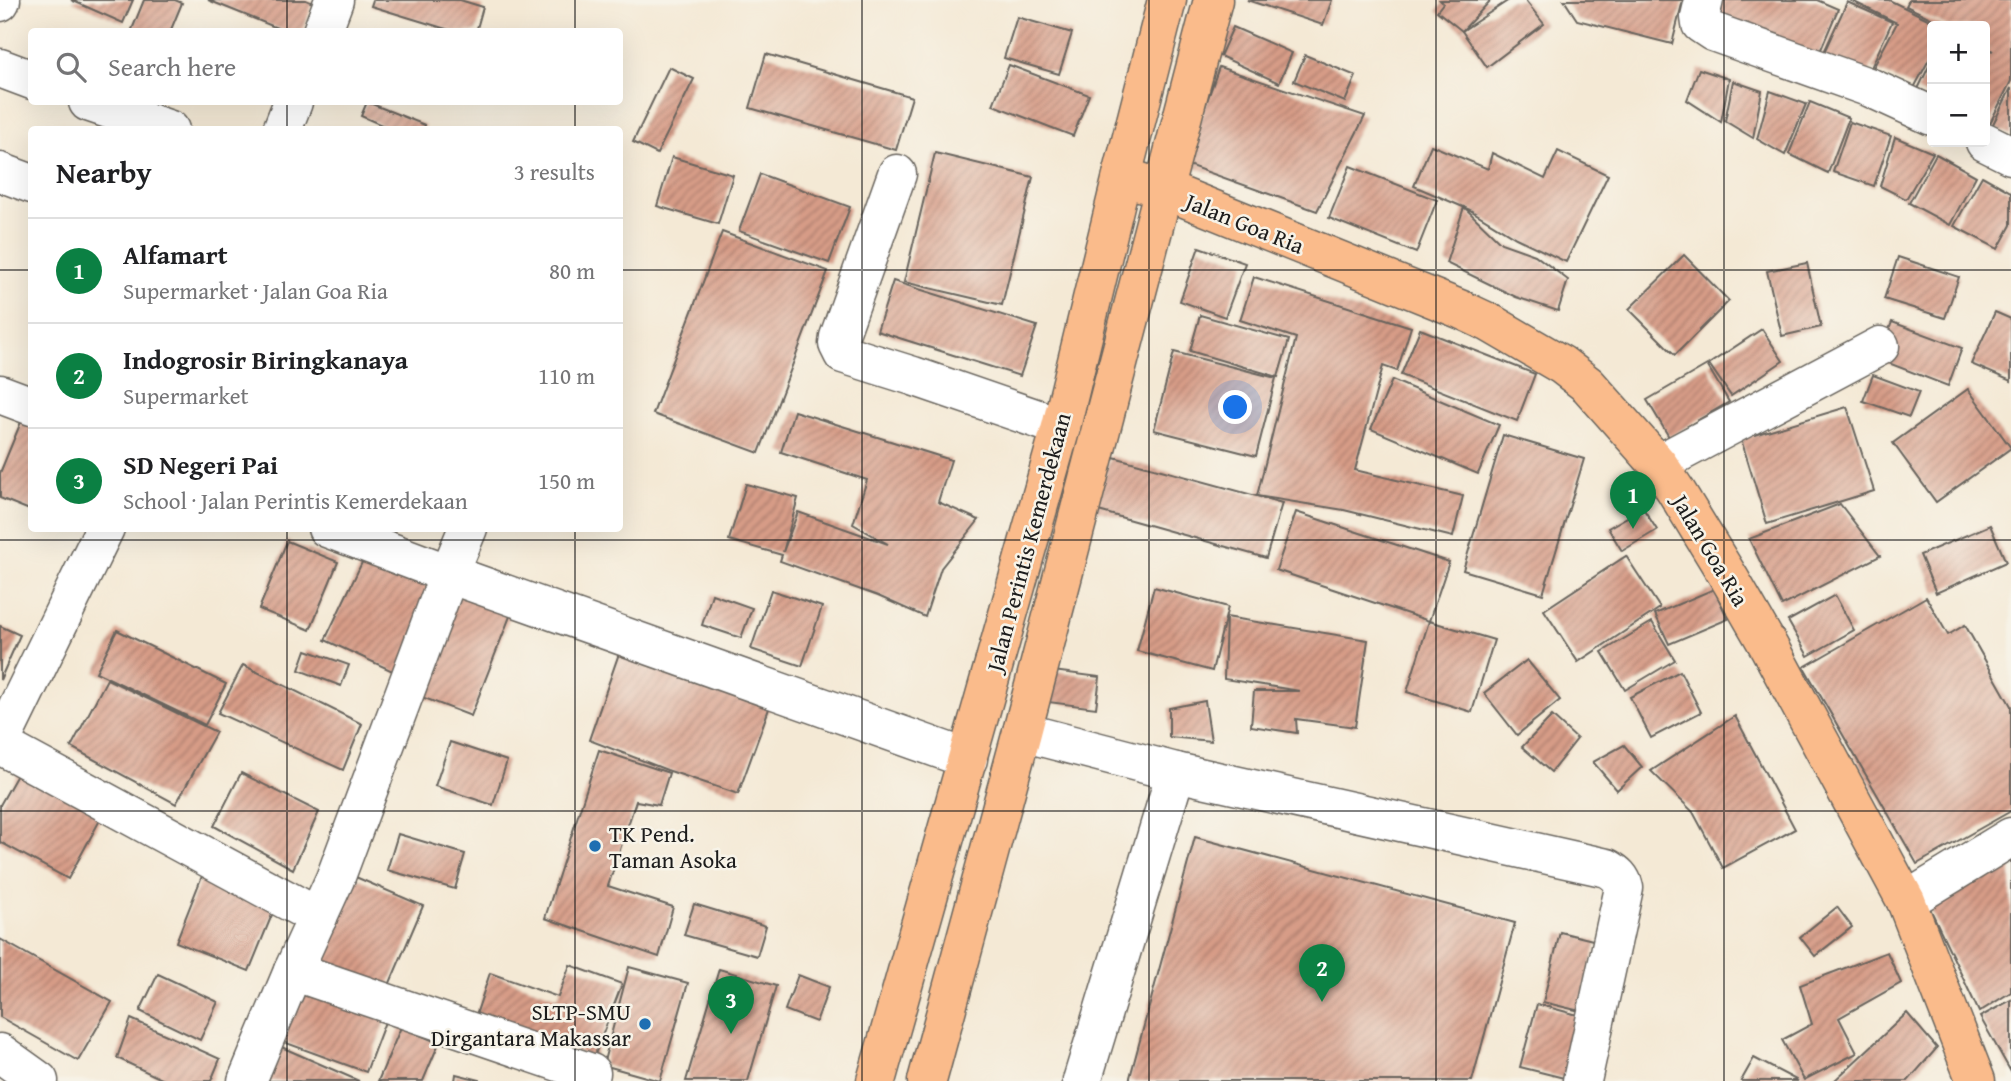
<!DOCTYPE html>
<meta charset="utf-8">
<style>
:root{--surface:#fff;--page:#f2f2f2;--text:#202124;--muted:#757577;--line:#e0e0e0;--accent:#0b8043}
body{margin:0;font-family:"Gentium Book Plus",serif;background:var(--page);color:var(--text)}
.controls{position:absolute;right:21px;top:21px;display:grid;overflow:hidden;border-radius:7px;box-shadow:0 7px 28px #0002}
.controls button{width:63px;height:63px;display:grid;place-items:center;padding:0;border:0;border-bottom:2px solid var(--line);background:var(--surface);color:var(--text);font:35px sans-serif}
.you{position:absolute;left:1236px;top:408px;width:24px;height:24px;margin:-18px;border:5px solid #fff;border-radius:50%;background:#1a73e8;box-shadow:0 0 0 10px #1a73e833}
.badge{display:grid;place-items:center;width:46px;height:46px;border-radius:50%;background:var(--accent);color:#fff;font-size:23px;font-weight:700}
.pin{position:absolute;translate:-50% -58px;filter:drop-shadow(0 2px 4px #0008)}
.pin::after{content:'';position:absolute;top:37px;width:24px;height:21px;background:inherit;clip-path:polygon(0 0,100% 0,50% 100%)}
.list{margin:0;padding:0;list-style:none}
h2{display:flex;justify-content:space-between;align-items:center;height:91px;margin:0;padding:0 28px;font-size:30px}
h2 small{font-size:23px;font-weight:400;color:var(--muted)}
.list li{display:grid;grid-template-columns:46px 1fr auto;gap:21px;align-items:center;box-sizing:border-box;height:105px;padding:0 28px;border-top:2px solid var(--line)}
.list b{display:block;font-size:26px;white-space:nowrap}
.list p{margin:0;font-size:23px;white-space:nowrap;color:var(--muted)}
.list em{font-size:23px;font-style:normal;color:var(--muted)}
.icon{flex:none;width:38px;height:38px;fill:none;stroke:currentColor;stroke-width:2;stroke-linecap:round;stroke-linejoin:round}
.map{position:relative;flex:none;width:2011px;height:1081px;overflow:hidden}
.search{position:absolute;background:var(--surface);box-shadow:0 7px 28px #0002;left:28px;top:28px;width:595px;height:77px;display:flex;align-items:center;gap:18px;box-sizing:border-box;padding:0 24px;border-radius:7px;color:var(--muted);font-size:26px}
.panel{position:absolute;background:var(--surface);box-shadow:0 7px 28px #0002;left:28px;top:126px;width:595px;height:406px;border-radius:7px}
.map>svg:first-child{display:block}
.building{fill:url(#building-hatch)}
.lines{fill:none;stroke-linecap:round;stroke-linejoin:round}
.minor-casing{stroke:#68645d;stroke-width:41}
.major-casing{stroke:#68645d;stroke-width:41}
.highway-casing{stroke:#68645d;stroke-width:41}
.minor{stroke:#fff;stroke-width:38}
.major{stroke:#fabb8b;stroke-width:38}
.highway{stroke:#fabb8b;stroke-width:38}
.grid{fill:none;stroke:#1c1c1c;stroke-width:2;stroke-opacity:0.55}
.poi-dot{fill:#1f6fb2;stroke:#f7f3e8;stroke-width:2.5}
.labels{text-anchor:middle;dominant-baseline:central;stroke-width:5;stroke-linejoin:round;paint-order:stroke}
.street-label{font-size:23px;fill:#1c1c1c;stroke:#f7f3e8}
.poi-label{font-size:23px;fill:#1c1c1c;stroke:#f7f3e8;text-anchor:start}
</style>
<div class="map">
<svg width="2011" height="1081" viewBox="0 0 2011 1081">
<defs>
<pattern id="building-hatch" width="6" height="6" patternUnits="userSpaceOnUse" patternTransform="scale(1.75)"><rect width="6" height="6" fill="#d79c87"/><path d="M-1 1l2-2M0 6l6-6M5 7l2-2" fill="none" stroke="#ae7e6e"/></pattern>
</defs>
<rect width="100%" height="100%" fill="#f7f3e8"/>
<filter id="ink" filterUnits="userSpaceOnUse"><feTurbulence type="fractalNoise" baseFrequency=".0143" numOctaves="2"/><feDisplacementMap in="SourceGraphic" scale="14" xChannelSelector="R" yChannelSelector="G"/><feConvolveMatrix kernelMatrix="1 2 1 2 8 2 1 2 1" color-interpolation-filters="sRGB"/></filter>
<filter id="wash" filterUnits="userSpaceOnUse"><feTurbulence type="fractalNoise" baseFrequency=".00686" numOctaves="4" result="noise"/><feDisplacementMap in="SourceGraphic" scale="28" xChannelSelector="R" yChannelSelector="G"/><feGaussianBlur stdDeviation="1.57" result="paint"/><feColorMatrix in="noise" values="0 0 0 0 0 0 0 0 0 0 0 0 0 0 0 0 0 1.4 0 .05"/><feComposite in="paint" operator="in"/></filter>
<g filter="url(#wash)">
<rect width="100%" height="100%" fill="#f4e9d5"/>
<g id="blocks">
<g class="building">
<polygon points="71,0 133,0 123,23"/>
<polygon points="144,0 175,0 182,3 170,32 131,32"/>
<polygon points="208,0 306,0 313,3 302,32 287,32"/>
<polygon points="373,0 460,0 483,7 476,32 456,32 371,6"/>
<polygon points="1247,0 1332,0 1323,25"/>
<polygon points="1440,0 1491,0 1462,31 1437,11 1443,3"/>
<polygon points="1509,0 1525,0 1544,24 1487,67 1462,31"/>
<polygon points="1564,0 1683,0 1672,44 1577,20"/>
<polygon points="1721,0 1817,0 1838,9 1814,66 1711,23"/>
<polygon points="1850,0 1889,0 1942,26 1932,26 1932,54 1914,88 1873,68 1897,23"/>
<polygon points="1909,0 2011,0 2011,81 1989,125 1985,123 1985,47 1993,51 1985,46 1985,26 1947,26 1906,6"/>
<polygon points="1847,2 1892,22 1864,83 1819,63"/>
<polygon points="1017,17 1072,33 1059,74 1004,58"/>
<polygon points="1233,27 1292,53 1279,83 1220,56"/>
<polygon points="766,54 912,97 896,150 750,108"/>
<polygon points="1305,55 1356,76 1345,102 1294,81"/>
<polygon points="1932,60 1932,99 1917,91"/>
<polygon points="1009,65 1089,95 1073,136 993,105"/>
<polygon points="669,67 694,79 657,154 633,142"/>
<polygon points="1219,67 1365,116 1317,211 1185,164"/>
<polygon points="1699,69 1729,79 1721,122 1687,100"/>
<polygon points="1733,81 1762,91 1753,138 1725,121"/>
<polygon points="2011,88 2011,135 1992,126"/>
<polygon points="1770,91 1806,104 1785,155 1757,139"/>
<polygon points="367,102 425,125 424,130 393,130 361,116"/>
<polygon points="1810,102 1849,118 1828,173 1789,154"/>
<polygon points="1850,122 1891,136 1874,186 1833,172"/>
<polygon points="1895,137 1933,153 1906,199 1880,186"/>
<polygon points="1431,145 1488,169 1492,153 1545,179 1558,151 1608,175 1566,262 1516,238 1470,210 1414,186"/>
<polygon points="935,153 1033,177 1002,305 904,282"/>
<polygon points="1936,154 1976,176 1950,225 1909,203"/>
<polygon points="672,157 733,175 718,224 657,206"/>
<polygon points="1350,166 1437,200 1416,253 1329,218"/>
<polygon points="760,174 850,207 829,263 739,231"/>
<polygon points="1982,176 2011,192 2011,225 1998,249 1954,226"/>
<polygon points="1464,207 1501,243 1535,255 1568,280 1558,311 1516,297 1446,263"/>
<polygon points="722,232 828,271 759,453 653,414"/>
<polygon points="1199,247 1245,263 1225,317 1180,301"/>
<polygon points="1684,255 1729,301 1675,355 1629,309"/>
<polygon points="1898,257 1959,277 1945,318 1884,299"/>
<polygon points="1807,263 1821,327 1782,336 1767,271"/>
<polygon points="1254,277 1411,327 1397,371 1383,366 1355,470 1463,496 1453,537 1344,510 1257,496 1296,338 1240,320"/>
<polygon points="893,281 1037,326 1020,376 877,331"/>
<polygon points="1995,312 2011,319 2011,381 1971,364"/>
<polygon points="1200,315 1289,340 1278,377 1190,351"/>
<polygon points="1892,322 1962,348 1948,386 1878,359"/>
<polygon points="1420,329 1535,374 1517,421 1401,375"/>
<polygon points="1762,329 1783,361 1731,396 1709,364"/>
<polygon points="1174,352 1276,378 1256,456 1154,430"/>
<polygon points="1707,365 1729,402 1669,437 1647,400"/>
<polygon points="1873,375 1919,392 1909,417 1863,401"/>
<polygon points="1392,380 1499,425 1478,474 1371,429"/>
<polygon points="1968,389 2011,448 1936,502 1893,443"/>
<polygon points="1847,407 1874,491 1767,524 1741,439"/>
<polygon points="794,411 951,460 938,502 979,520 941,568 925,617 878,596 780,561 782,555 729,540 746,484 798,498 783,552 798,512 888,544 853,524 867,480 781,452"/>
<polygon points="23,417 32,421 32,511 0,498 0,473"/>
<polygon points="1503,435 1584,459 1543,594 1463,570"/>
<polygon points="1110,456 1282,503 1266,558 1095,510"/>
<polygon points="1840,504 1880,556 1782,606 1749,539"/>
<polygon points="1643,508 1657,530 1622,551 1608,528"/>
<polygon points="1296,512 1449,562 1429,621 1276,570"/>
<polygon points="1990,525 2006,562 1936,593 1920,555"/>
<polygon points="287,541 338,562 310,630 259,609"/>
<polygon points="365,556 439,590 399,674 325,640"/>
<polygon points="1626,556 1660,608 1578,662 1544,610"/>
<polygon points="1154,587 1228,607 1212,671 1137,651"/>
<polygon points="1714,589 1728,619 1669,644 1655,614"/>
<polygon points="771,590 822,607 802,666 751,649"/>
<polygon points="460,591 512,611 471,716 419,696"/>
<polygon points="712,594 752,608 741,638 702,625"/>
<polygon points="1835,595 1854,630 1808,656 1788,621"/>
<polygon points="1926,597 1948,635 1965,625 2011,706 2011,811 1917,864 1804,667"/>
<polygon points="1226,617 1368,640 1355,727 1296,719 1297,733 1251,726 1254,691 1300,691 1224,679"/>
<polygon points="1429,621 1494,640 1472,712 1407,692"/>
<polygon points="1652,622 1675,660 1625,690 1602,652"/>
<polygon points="0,626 20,635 0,680"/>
<polygon points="117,630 226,684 205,725 96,672"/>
<polygon points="624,639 775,692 738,794 667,770 589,740"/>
<polygon points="306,650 349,665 341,686 299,670"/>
<polygon points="1527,660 1560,700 1517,735 1484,693"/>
<polygon points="243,665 362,724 343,770 218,713"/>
<polygon points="1053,671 1100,677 1096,708 1048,702"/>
<polygon points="1680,671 1701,712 1651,738 1630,697"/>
<polygon points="107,679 216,732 176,804 71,747"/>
<polygon points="1205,701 1211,741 1169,737 1169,708"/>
<polygon points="1552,716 1577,739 1551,772 1522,747"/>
<polygon points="1735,716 1795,829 1723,868 1693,812 1651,771"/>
<polygon points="450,742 507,761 493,805 435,786"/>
<polygon points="1624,745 1642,767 1617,790 1593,762"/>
<polygon points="599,750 669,773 659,805 636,801 608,886 673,907 659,957 545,918"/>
<polygon points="23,764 106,809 68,879 0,842 0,805"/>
<polygon points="241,773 319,812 293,869 214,826"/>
<polygon points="398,834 465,854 455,889 387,870"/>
<polygon points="1195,837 1515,923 1472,1081 1129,1081"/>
<polygon points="2011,840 2011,992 1979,1012 1927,902"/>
<polygon points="204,871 278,900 249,971 176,942"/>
<polygon points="351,875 423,906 387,990 316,959"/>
<polygon points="694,904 766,926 757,956 684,935"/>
<polygon points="1837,907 1852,927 1815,956 1800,937"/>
<polygon points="1560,932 1597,941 1580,1011 1543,1002"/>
<polygon points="0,939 112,1002 78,1061 0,1017"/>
<polygon points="1887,952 1901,983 1839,1018 1857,1053 1804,1080 1782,1040 1812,1024 1800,985"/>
<polygon points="570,965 622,984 594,1057 476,1015 490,973 558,997"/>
<polygon points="629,967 688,983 660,1081 603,1065"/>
<polygon points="719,969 776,986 748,1081 686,1081"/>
<polygon points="158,974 218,1002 200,1040 140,1011"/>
<polygon points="798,975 829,987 816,1022 785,1010"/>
<polygon points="300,979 389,1011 366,1072 278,1040"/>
<polygon points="2011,1000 2011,1072 1980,1017"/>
<polygon points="1537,1004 1585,1017 1568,1079 1520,1067"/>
<polygon points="1907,1013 1937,1048 1908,1081 1834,1081"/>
<polygon points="131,1019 220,1059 211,1081 166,1081 117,1058"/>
<polygon points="401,1027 439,1043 423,1081 378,1081"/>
<polygon points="279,1046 359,1081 263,1081"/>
<polygon points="1754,1058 1798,1081 1741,1081"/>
<polygon points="456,1074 480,1080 480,1081 455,1081"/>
</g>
</g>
</g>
<g filter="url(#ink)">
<use href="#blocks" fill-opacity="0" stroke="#68645d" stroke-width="2"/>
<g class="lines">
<defs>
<g id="minor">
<polyline points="1704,0 1700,17 1701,24 1713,32 1871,88 1932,116"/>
<polyline points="0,2 1,0"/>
<polyline points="322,32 334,0"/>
<polyline points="0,68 32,80"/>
<polyline points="88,102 170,130"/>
<polyline points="282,130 293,102"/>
<polyline points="1985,142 2011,155"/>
<polyline points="0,172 32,184"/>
<polyline points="897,174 839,337 838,344 843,354 913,376 1061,427"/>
<polyline points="0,394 32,406"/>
<polyline points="1658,464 1880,346"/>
<polyline points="327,528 449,574 968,759"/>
<path d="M 1022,732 L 1176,772 L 1607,868 C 1616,873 1622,878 1624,888 L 1582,1081"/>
<polyline points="0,743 105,528"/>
<polyline points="0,745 318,917"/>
<polyline points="1906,901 2011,837"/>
<polyline points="293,971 591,1073"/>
<polyline points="0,1053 39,1081"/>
<polyline points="247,1081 293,971 335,879 449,574 468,528"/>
<polyline points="1082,1081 1176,772"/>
</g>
<polyline id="major" points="1122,176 1165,190 1462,310 1490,323 1562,365 1588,385 1658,464 1676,491 1731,581 1769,647 1906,901 1976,1081"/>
<g id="highway">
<polyline points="876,1081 1061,427 1122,176 1167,0"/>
<polyline points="927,1081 1022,732 1213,0"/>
</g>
</defs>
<use href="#minor" class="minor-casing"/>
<use href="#major" class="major-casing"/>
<use href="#highway" class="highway-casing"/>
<use href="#minor" class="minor"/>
<use href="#major" class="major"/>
<use href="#highway" class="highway"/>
</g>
</g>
<path class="grid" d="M 287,0 L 287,32M 575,0 L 575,32M 862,0 L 862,1081M 1149,0 L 1149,1081M 1436,0 L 1436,1081M 1724,0 L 1724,1081M 287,102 L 287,130M 575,102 L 575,130M 0,270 L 32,270M 620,270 L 2011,270M 287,528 L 287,1081M 575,528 L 575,1081M 0,540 L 2011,540M 0,811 L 2011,811"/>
<g class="poi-dot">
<circle cx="595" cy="846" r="7"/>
<circle cx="645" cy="1024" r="7"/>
</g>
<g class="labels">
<g class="street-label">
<text transform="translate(1245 223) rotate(22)">Jalan Goa Ria</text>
<text transform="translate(1028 542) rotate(-75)">Jalan Perintis Kemerdekaan</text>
<text transform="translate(1711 550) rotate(59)">Jalan Goa Ria</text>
</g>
<g class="poi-label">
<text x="609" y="833">TK Pend.<tspan x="609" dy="26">Taman Asoka</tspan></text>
<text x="631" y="1011" text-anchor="end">SLTP-SMU<tspan x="631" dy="26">Dirgantara Makassar</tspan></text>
</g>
</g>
</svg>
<div class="controls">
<button>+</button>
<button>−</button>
</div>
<div class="you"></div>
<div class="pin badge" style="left:1633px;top:529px">1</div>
<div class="pin badge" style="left:1322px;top:1002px">2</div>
<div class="pin badge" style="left:731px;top:1034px">3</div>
<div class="search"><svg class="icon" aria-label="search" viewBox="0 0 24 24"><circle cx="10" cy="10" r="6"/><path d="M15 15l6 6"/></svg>Search here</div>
<section class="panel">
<h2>Nearby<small>3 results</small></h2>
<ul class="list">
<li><span class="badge">1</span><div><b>Alfamart</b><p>Supermarket · Jalan Goa Ria</p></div><em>80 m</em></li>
<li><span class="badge">2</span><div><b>Indogrosir Biringkanaya</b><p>Supermarket</p></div><em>110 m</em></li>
<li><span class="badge">3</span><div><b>SD Negeri Pai</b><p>School · Jalan Perintis Kemerdekaan</p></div><em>150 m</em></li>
</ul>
</section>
</div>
